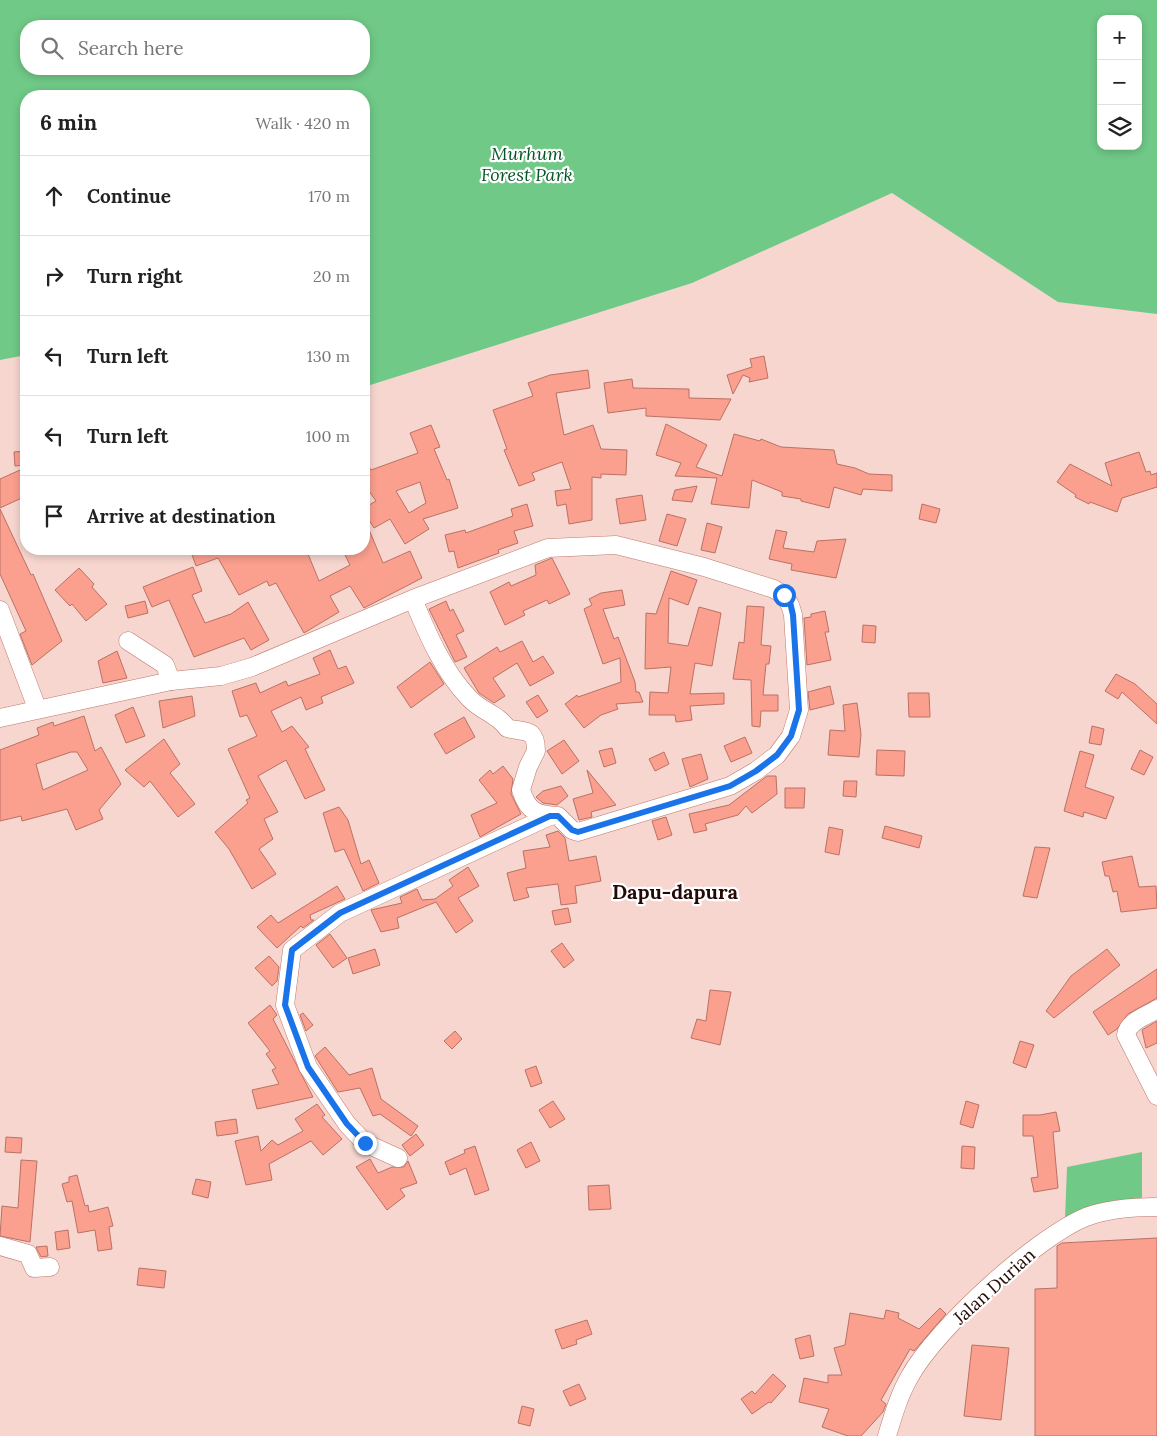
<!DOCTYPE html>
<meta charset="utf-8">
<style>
:root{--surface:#fff;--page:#f2f2f2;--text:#222;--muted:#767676;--line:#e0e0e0}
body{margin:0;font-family:Lora,serif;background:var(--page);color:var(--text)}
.controls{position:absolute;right:15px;top:15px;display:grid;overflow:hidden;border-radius:10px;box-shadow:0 2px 8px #0003}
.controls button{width:45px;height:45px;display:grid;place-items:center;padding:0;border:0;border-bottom:1px solid var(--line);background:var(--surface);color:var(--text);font:25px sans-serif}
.stop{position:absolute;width:15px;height:15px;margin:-11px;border:4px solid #1a73e8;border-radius:50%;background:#fff}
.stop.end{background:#1a73e8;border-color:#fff;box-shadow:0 1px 5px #0008}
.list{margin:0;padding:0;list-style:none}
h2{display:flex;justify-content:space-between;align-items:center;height:65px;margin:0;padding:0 20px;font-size:21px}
h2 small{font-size:16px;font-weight:400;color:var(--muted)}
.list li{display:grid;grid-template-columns:32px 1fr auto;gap:15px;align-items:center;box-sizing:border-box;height:80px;padding:0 20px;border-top:1px solid var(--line)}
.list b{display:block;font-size:19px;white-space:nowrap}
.list em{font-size:16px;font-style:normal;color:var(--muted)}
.icon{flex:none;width:28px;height:28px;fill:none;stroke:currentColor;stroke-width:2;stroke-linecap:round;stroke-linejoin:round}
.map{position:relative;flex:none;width:1157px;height:1436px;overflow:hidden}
.search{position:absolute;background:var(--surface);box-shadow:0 2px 8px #0003;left:20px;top:20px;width:350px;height:55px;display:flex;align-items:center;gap:12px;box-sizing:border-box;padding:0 18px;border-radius:20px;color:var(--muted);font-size:19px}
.panel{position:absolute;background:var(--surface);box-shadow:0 2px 8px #0003;left:20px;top:90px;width:350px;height:465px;border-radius:20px}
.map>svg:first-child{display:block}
.green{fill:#70c987;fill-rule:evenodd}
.building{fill:#fb9f8e;stroke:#bb7164;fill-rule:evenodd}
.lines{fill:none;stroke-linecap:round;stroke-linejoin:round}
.street-casing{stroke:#c1776a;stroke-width:19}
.street{stroke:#fff;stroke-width:18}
.route{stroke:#1a73e8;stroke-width:6}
.labels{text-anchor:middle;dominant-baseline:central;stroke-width:4.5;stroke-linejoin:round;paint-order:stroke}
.park-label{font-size:18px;font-style:italic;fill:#075526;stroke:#fff}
.street-label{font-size:18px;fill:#240906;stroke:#fff}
.quarter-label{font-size:20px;font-weight:bold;fill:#240906;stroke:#fff}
</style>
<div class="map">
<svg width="1157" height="1436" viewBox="0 0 1157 1436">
<rect width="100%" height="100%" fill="#f7d6cf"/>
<g class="green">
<path d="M 0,0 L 1157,0 L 1157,314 L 1058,302 L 892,193 L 692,283 L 364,387 L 364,96 L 26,96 L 26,355 L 0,360 ZM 1101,19 L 1138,19 L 1138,146 L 1101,146 ZM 26,26 L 364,26 L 364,69 L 26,69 Z"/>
<polygon points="1142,1152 1142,1199 1065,1219 1067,1167"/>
</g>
<g class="building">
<polygon points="764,356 768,378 749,382 750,378 743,375 733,394 727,375 752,367 750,359"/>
<polygon points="588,370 590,388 556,393 564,435 593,425 601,449 627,450 626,475 601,474 601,478 592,477 592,520 569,524 566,504 557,506 555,491 571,489 562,462 532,473 535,480 519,486 504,450 507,449 493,410 533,396 528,383 550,375"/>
<polygon points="632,379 633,388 689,389 689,398 731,399 720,420 646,416 646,408 608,413 604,383"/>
<polygon points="666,424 707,445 696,467 722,476 734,434 760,441 761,439 781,447 834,450 837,464 855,468 869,474 892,475 892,491 863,489 861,495 834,487 829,508 801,501 801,499 782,496 782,492 752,480 749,508 711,504 717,478 675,476 681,463 656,455"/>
<path d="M 431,425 L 440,447 L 434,449 L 447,480 L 449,479 L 458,508 L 423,519 L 429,529 L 405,544 L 390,519 L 374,528 L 364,512 L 364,508 L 376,501 L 364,484 L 364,459 L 371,470 L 418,453 L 410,433 ZM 420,482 L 426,503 L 409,513 L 396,491 Z"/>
<polygon points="26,451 26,465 15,466 14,452"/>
<polygon points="1139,452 1146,472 1150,471 1151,475 1157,473 1157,487 1122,498 1117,512 1090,502 1089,504 1075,497 1076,495 1057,482 1070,464 1112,486 1105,463"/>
<polygon points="20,470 26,483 26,496 0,508 0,479"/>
<polygon points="697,486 692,502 672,500 675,490"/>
<polygon points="642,495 646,520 620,524 616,499"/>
<polygon points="527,504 533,526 514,531 518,543 498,550 499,553 458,568 454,551 449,552 445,535 465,530 466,533 488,525 513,516 511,509"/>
<polygon points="922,504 940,509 936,523 919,519"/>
<polygon points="0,509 31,575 33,574 62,641 32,665 20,634 26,631 0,574"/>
<polygon points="667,514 686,519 677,546 659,541"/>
<polygon points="364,518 383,563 410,551 422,578 364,608 350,586 330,596 339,612 304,633 276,583 269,586 267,581 239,595 218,558 196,566 190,549 238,549 239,554 249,549 306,549 319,581 350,565 342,549 364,549"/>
<polygon points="707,523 722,527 715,553 701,550"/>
<polygon points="776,530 787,532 783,548 814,552 817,541 846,539 836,578 791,570 792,564 769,559"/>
<polygon points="552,558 570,594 549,604 547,600 523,611 525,615 505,625 490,592 509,582 511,586 536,575 535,565"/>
<polygon points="193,567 202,591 192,595 205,623 231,614 248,602 269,640 251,650 244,638 194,657 169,600 152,607 143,587"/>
<polygon points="79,568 94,584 92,587 107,604 86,621 72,604 70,606 55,590"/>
<polygon points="671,571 697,580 688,605 669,598 668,643 688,646 699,607 721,613 712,666 695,663 690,694 724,693 724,704 690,706 692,720 676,722 675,715 649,715 650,692 668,693 671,667 645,669 646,613 656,614"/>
<polygon points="622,590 625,605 603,609 614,639 618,637 635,682 636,692 639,692 643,702 616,704 618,709 601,715 584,728 565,704 577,695 578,697 621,682 620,658 603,664 584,609 592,605 589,599 601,593"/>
<polygon points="145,601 148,613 128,618 125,606"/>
<polygon points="446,601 450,611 453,609 464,631 456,635 467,657 455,662 429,609"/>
<polygon points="747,606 764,607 761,645 771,646 769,664 766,664 763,695 778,695 778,711 761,711 760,727 752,726 751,680 733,679 739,642 744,643"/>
<polygon points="825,611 829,632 825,632 831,660 807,665 804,618 811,617 811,614"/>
<polygon points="863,625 876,626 875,643 862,642"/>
<polygon points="522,641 533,662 543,656 554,673 530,686 517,663 493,678 505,696 494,703 479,693 464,668 497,647 500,652"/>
<polygon points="330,650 338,669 346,666 354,683 321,697 323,703 306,710 301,697 271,711 282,732 292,726 309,747 305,749 325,790 305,799 286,760 258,776 278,812 264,819 273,839 259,849 276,874 252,889 229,849 215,832 248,803 246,800 250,798 228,749 257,736 247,715 240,717 232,691 256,683 260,693 286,681 288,686 320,674 313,658"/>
<polygon points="117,651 127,678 103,683 98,661"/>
<polygon points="430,662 444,684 411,708 397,687"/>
<polygon points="1116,674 1135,684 1157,704 1157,724 1122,692 1118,699 1105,691"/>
<polygon points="830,686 834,704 810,710 808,692"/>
<polygon points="908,693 929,693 930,717 909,717"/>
<polygon points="538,695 548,711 537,718 526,702"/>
<polygon points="192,696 195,716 163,728 159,701"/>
<polygon points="857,703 861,734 859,757 828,755 830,730 845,731 843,705"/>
<polygon points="133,707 145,736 126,743 115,715"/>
<path d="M 84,716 L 95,751 L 101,747 L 121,784 L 99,810 L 103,819 L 76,830 L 67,809 L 22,821 L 21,816 L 0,821 L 0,750 L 39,735 L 37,728 L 53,722 L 54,726 ZM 71,752 L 77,752 L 88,770 L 43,790 L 36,764 Z"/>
<polygon points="464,717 475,737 446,754 434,734"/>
<polygon points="1092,726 1104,729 1101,745 1089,743"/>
<polygon points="745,737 752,753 731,762 724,746"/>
<polygon points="164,739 180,764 170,773 195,804 178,817 150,781 144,787 125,770"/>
<polygon points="564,740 579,761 562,774 547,751"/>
<polygon points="612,748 616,763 604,767 599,751"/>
<polygon points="877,750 905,751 904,776 876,775"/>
<polygon points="1140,750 1153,757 1144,775 1131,769"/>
<polygon points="1080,751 1094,755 1085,787 1114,797 1106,819 1084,812 1083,817 1064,811"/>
<polygon points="664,752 669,764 655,771 649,759"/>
<polygon points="701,754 708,779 690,787 682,759"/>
<polygon points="503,766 513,779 511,794 521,814 480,837 471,815 497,803 479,780 490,770 493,774"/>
<polygon points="587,770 616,805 591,812 592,817 579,820 573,799 593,793"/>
<polygon points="767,776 776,776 777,794 752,813 746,806 738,815 705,824 707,830 694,833 689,814 729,805"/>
<polygon points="844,781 857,781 856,797 843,796"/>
<polygon points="561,786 568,796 557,805 543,803 536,797 543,791"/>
<polygon points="785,788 805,788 804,808 785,808"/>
<polygon points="339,807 348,820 361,864 369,860 379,883 363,891 344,849 335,852 323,813"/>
<polygon points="666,817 672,835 658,840 652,821"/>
<polygon points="885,826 922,836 919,848 882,838"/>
<polygon points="829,827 843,830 839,855 825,852"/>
<polygon points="558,831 565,838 569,861 596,856 601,881 575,886 577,903 561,905 558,884 526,888 529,897 514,901 507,873 526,868 523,851 550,847 546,835"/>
<polygon points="1035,847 1050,848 1037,898 1023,896"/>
<polygon points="1132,856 1139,887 1156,886 1157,908 1121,912 1117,891 1113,892 1109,876 1105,876 1102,862"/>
<polygon points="468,867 479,886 458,898 473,921 456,933 436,902 397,918 399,928 381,932 371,910 402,903 400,897 417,889 422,900 435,899 453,886 449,880"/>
<polygon points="337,886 345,899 310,915 311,920 314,920 303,928 301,926 277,948 257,927 271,915 278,923"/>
<polygon points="568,908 571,922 555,925 552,911"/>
<polygon points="330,934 347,958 333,968 316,945"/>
<polygon points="562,943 574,960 564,968 551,951"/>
<polygon points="375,949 380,965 353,974 348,958"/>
<polygon points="1107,949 1120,965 1054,1018 1046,1011 1071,976"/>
<polygon points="269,956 279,967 277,981 272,986 255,968"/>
<polygon points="1157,969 1157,998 1128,1014 1117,1029 1108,1035 1093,1012"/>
<polygon points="710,990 731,992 720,1045 691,1038 697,1019 706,1021"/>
<polygon points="270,1005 277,1015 273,1019 313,1097 257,1109 252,1090 279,1084 272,1070 276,1068 266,1054 270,1051 248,1023"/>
<polygon points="303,1013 313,1025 306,1031 300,1015"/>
<polygon points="1157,1021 1157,1043 1146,1048 1142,1030"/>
<polygon points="455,1031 462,1039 452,1049 444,1041"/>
<polygon points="1020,1041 1034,1045 1026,1068 1013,1063"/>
<polygon points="325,1047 349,1075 372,1068 381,1099 418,1126 411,1136 380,1114 373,1116 360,1088 338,1092 315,1056"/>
<polygon points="536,1066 542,1083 531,1087 525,1070"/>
<polygon points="553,1101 565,1119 550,1128 539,1110"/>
<polygon points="966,1101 979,1105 973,1128 960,1124"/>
<polygon points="317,1104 325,1115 322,1117 342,1139 323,1155 311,1141 269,1164 272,1180 246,1185 235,1141 258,1136 261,1151 272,1140 278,1145 303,1131 295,1119"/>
<polygon points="1056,1112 1060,1131 1053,1132 1058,1188 1034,1192 1031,1178 1038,1177 1033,1136 1023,1136 1023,1115 1040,1115"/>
<polygon points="236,1119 238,1133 217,1136 215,1122"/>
<polygon points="416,1134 424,1145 410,1156 402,1145"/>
<polygon points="6,1137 22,1138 21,1153 5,1152"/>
<polygon points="531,1142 540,1161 526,1168 517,1150"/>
<polygon points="475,1146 489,1190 475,1195 466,1168 450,1175 445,1162 465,1153 464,1150"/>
<polygon points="962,1146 975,1147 974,1169 961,1168"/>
<polygon points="370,1159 378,1173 392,1167 404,1167 408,1161 417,1183 400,1189 405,1196 387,1210 356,1167"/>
<polygon points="21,1160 37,1161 30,1242 0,1236 2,1206 18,1208"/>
<polygon points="77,1175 85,1206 88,1205 89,1212 108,1207 113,1226 109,1227 112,1249 98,1251 95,1230 78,1233 72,1201 67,1202 62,1184 69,1182 69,1177"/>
<polygon points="196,1179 211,1182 208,1198 192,1194"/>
<polygon points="609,1185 611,1209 589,1210 588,1186"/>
<polygon points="68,1230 70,1248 57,1250 55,1232"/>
<polygon points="1157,1238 1157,1436 1035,1436 1035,1289 1057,1288 1057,1246 1062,1243"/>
<polygon points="47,1246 48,1256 41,1257 36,1247"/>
<polygon points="139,1268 166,1271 164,1288 137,1285"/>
<polygon points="940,1308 946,1314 914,1351 910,1349 881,1400 886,1404 883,1412 861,1436 848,1436 822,1427 829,1409 799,1402 804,1378 828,1383 828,1375 842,1375 834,1348 845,1345 850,1313 884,1319 886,1310 899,1313 898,1318 919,1329"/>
<polygon points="587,1320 592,1334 576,1340 577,1344 562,1349 555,1330"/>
<polygon points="810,1335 814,1356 800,1359 795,1339"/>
<polygon points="972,1345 1009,1348 1001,1420 964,1416"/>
<polygon points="773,1374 786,1386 771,1403 769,1402 752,1414 741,1399 752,1391 755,1394"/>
<polygon points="579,1384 586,1399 570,1406 563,1391"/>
<polygon points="522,1406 534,1409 530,1426 518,1423"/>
</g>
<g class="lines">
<defs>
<g id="street">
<polyline points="0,610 37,708"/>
<polyline points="128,641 165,665 171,681"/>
<path d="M 0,718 L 171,681 L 221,676 L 252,667 L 413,599 L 548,548 L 616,545 L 704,567 L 774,589 C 786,596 790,602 793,615 L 799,710 L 791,736 L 777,755 L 756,771 L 730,786 L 578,832 L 572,830 L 558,816 C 537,815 528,812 521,790 L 528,767 L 536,751 C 536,726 523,733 507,728 C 498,714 482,712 469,698 C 443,671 427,633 413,599"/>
<path d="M 1157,1009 C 1147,1016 1128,1021 1126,1035 L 1157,1096"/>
<polyline points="398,1158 365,1143 347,1124 308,1067 285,1005 292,950 340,913 550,816"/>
<polyline points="0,1246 28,1254 34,1268 50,1267"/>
<path d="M 887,1436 C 893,1416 899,1395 910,1376 C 937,1328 1035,1238 1086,1217 C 1107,1209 1135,1207 1157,1207"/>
</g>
</defs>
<use href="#street" class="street-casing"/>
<use href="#street" class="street"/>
</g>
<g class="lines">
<polyline class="route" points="365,1143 347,1124 308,1067 285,1005 292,950 340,913 550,816 558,816 572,830 578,832 730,786 756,771 777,755 791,736 799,710 793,615 790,602 784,595"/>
</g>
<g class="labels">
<g class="park-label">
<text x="527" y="153">Murhum<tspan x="527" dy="21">Forest Park</tspan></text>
</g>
<g class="street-label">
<text transform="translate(994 1286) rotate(-42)">Jalan Durian</text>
</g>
<g class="quarter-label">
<text x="675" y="891">Dapu-dapura</text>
</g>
</g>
</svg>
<div class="controls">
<button>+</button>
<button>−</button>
<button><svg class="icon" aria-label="layers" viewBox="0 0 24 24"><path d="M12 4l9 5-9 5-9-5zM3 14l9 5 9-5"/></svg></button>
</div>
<div class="stop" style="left:784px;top:595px"></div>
<div class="stop end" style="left:365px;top:1143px"></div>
<div class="search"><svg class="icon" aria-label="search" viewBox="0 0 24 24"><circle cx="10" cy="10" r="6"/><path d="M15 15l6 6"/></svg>Search here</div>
<section class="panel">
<h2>6 min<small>Walk · 420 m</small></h2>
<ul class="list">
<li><svg class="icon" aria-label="ahead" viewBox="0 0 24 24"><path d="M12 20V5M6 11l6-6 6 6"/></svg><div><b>Continue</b></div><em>170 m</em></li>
<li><svg class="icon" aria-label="right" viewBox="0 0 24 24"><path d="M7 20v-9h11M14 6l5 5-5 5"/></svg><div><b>Turn right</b></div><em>20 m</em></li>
<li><svg class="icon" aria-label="left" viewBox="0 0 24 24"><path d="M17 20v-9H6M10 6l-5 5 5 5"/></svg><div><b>Turn left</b></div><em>130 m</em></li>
<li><svg class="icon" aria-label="left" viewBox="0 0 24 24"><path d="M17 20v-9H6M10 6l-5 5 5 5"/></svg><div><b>Turn left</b></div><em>100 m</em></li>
<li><svg class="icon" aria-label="arrive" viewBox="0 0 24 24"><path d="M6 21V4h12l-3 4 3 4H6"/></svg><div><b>Arrive at destination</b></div></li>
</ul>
</section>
</div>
